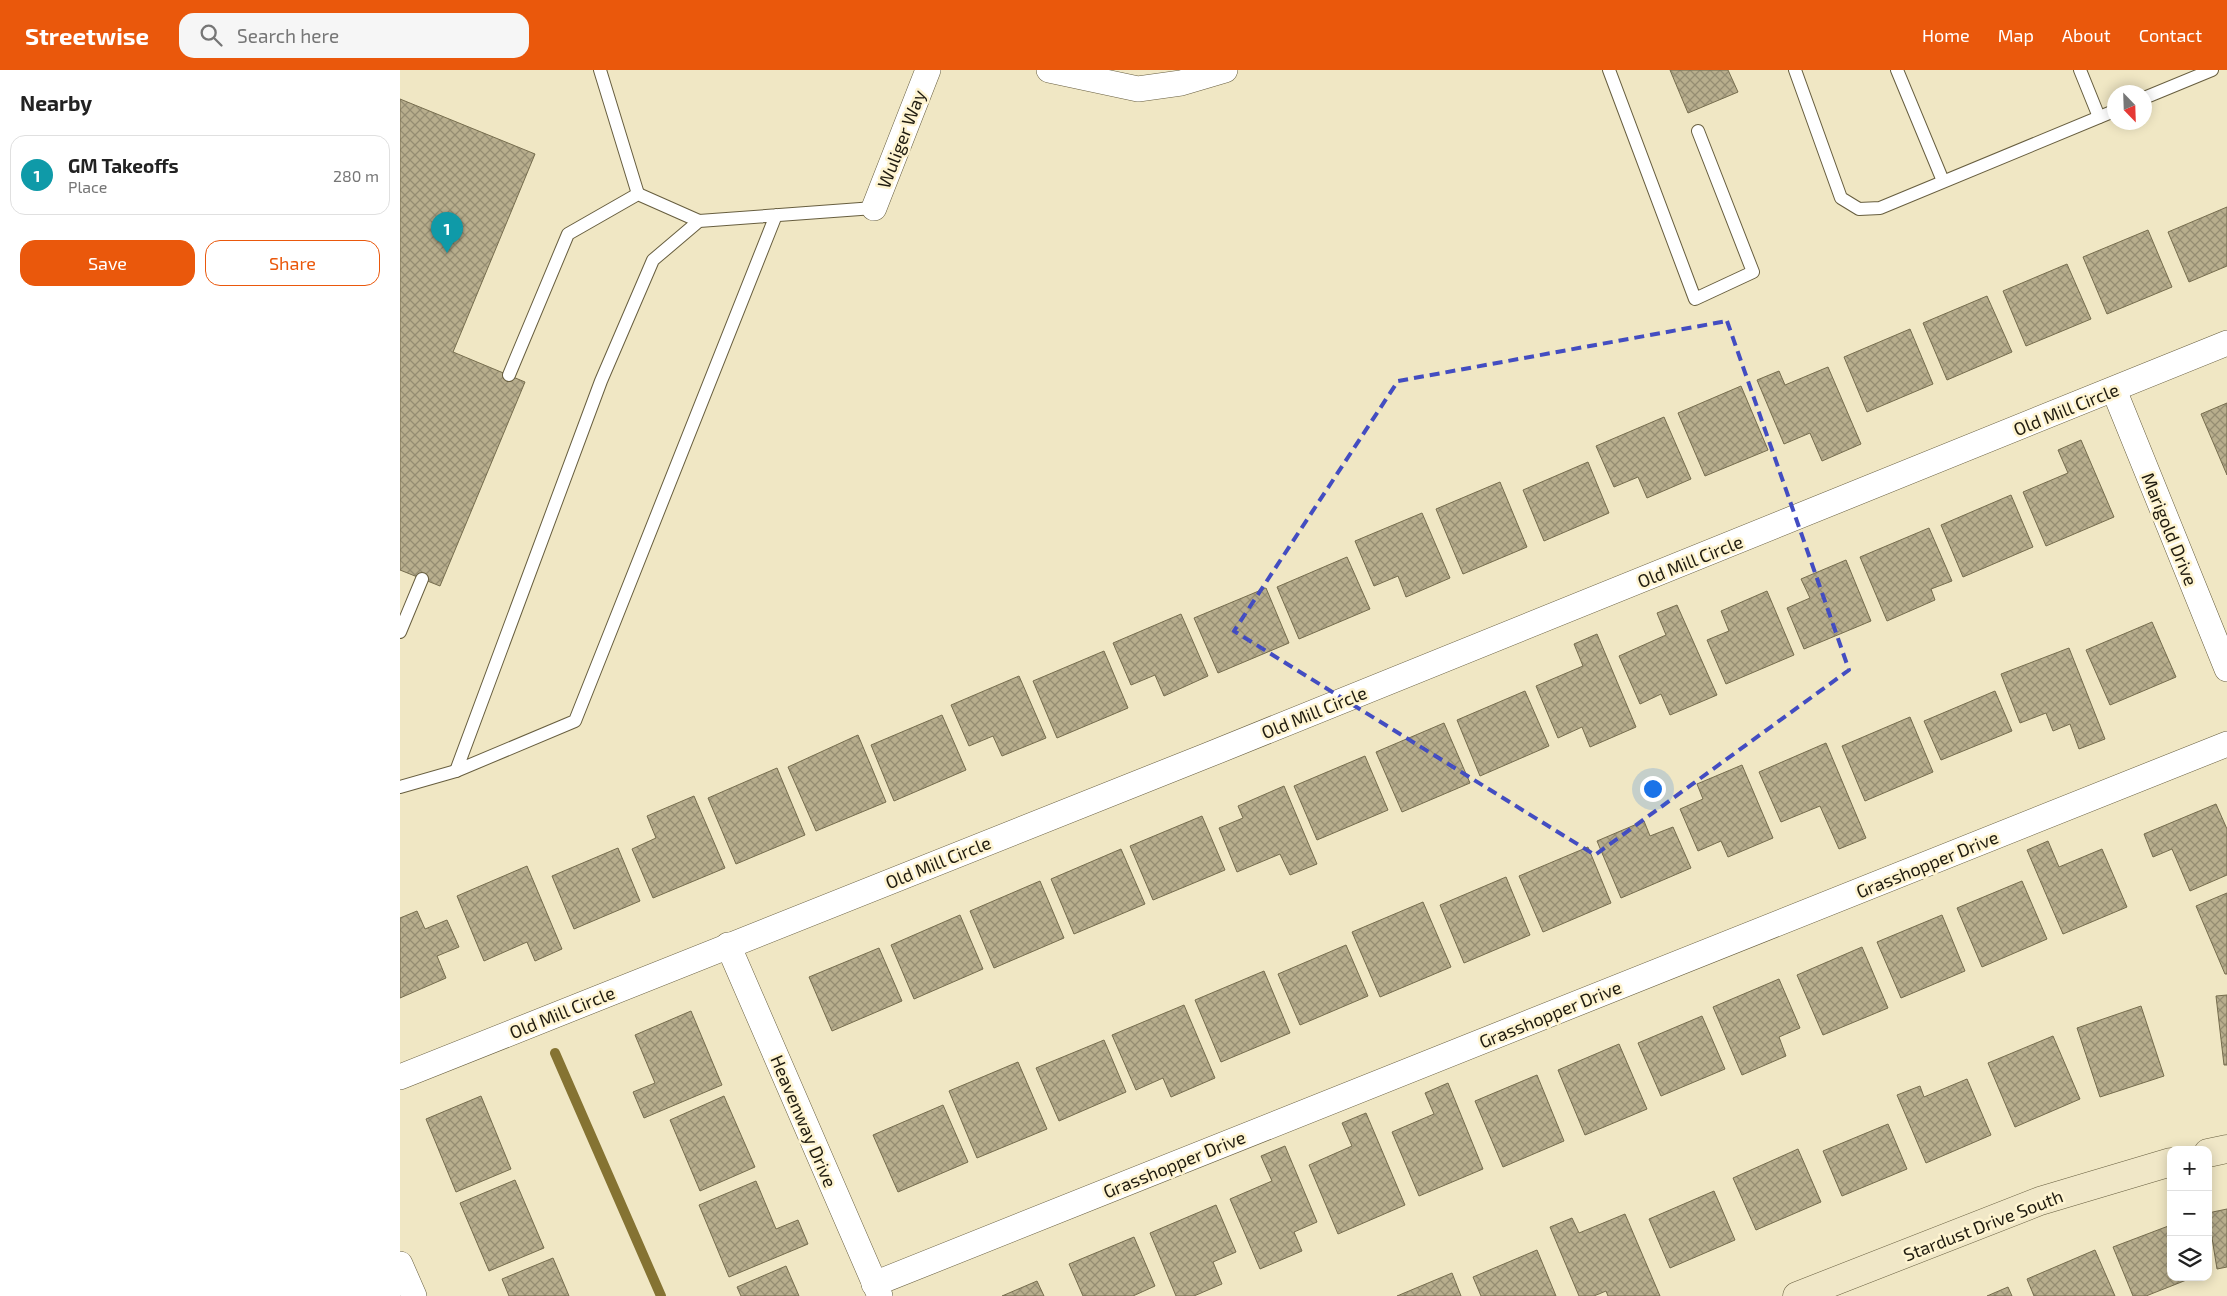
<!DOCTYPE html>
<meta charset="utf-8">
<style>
:root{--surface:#fff;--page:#f6f6f6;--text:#222;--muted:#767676;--line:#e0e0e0;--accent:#ea580c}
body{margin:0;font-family:"Exo 2",sans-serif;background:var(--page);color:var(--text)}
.controls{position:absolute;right:15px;bottom:15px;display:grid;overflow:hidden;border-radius:10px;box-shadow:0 2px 12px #0003}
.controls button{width:45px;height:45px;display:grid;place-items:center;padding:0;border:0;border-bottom:1px solid var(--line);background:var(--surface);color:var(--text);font:25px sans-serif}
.compass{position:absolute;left:1707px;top:15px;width:45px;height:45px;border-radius:50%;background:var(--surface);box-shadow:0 2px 12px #0003;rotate:157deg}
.you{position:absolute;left:1252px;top:718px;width:18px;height:18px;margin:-12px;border:4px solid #fff;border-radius:50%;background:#1a73e8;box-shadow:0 0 0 8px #1a73e833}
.badge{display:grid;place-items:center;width:32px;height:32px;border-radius:50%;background:var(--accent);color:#fff;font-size:16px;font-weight:700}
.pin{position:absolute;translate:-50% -41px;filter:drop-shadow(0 1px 2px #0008)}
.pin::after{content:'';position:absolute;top:26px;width:18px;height:15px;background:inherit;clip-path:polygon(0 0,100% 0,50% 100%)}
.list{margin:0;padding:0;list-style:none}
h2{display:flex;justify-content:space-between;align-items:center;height:65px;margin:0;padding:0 20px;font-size:21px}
h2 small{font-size:16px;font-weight:400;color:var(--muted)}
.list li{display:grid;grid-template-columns:32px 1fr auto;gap:15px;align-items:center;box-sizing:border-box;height:80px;margin:0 10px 10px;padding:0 10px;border:1px solid var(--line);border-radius:15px}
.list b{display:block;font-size:19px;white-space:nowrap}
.list p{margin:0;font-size:16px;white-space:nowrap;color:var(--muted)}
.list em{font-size:16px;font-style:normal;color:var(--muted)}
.actions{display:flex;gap:10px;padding:15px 20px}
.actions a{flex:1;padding:11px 0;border:1px solid var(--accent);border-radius:15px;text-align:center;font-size:18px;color:var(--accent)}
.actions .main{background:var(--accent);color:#fff}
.icon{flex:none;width:28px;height:28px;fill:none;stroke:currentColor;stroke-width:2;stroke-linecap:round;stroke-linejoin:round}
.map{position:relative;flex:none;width:1827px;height:1226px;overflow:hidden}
header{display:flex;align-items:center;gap:30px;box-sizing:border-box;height:70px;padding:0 25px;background:var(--accent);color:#fff}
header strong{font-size:24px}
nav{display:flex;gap:28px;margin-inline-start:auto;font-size:18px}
.search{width:350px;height:45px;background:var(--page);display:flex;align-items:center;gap:12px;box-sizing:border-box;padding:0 18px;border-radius:15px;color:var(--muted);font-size:19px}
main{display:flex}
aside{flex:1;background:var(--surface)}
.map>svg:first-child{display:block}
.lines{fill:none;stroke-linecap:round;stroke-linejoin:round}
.stream{stroke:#857332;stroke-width:10}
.building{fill:url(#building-cross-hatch);stroke:#766d4e}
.lane-casing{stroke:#675e3f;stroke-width:14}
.street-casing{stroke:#675e3f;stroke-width:26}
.secondary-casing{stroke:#675e3f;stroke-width:29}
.lane{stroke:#fff;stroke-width:12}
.street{stroke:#fff;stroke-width:25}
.secondary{stroke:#f0e7c7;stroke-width:28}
.marked{fill:none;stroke:#434dc1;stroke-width:4;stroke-dasharray:10 6;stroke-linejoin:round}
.labels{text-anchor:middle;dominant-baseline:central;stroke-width:5;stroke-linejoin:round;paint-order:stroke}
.street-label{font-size:18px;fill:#1f1b0f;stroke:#fef4d1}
</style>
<header>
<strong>Streetwise</strong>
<div class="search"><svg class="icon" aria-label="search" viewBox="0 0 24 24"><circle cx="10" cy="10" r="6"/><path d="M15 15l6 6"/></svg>Search here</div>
<nav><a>Home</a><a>Map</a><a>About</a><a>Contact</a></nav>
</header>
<main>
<aside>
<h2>Nearby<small></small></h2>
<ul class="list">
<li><span class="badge" style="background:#0f9aa8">1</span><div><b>GM Takeoffs</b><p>Place</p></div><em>280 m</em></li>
</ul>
<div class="actions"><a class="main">Save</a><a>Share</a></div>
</aside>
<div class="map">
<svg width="1827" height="1226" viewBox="0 0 1827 1226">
<defs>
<pattern id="building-cross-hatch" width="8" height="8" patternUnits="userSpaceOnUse" patternTransform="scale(1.25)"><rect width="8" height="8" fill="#b8ae8d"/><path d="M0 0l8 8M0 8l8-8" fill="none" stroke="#958d72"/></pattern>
</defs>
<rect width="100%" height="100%" fill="#f0e7c4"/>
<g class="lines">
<polyline class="stream" points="155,983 261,1226"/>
</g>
<g class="building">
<polygon points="1270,0 1328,0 1338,22 1288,43"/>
<polygon points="0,29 135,84 53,282 125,312 40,516 0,500"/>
<polygon points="1827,137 1827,196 1789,212 1768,162"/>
<polygon points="1748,160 1772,217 1707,244 1683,187"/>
<polygon points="1667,194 1691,249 1626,276 1603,221"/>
<polygon points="1587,226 1612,282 1547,310 1523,253"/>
<polygon points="1510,259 1533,314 1467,342 1444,287"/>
<polygon points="1428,297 1461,374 1422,391 1410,363 1384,374 1357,310 1379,301 1385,315"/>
<polygon points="1341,316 1368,380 1305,406 1278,343"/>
<polygon points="1827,333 1827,405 1801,344"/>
<polygon points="1264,347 1291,409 1247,428 1238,407 1214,417 1196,376"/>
<polygon points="1681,370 1714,447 1646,476 1623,422 1668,403 1658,380"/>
<polygon points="1188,392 1209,443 1144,471 1123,420"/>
<polygon points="1100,412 1127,477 1063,504 1036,439"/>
<polygon points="1611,425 1633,477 1563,507 1541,455"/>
<polygon points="1022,443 1050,508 1006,527 998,506 974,516 955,471"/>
<polygon points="1529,458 1552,511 1531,519 1535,530 1487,551 1460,487"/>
<polygon points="947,487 970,539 899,569 877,517"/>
<polygon points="1446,490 1471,551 1404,579 1387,538 1410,528 1401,509"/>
<polygon points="866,518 889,573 818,603 794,548"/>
<polygon points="1367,521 1394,585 1326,614 1307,570 1329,561 1321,541"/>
<polygon points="1277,535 1317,625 1270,645 1261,624 1240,634 1219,586 1266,565 1257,543"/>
<polygon points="781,544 808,606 764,626 755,605 731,615 713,573"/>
<polygon points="1752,552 1776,607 1710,635 1686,580"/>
<polygon points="1197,564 1236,657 1190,677 1182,657 1158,668 1136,616 1183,596 1174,574"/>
<polygon points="1669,578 1705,669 1679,679 1670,654 1653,661 1646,643 1620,653 1601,604"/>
<polygon points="704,581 728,638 657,668 633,611"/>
<polygon points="619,606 646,668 602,686 593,666 569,676 551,635"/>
<polygon points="1125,621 1149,676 1080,706 1057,650"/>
<polygon points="1595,621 1612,661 1541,690 1524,651"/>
<polygon points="542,645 566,700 494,731 471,675"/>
<polygon points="1510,647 1533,702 1465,731 1442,676"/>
<polygon points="1044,653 1070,713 1002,742 976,682"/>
<polygon points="458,665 486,732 416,761 388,697"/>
<polygon points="1426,673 1466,768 1439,779 1420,736 1381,752 1359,702"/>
<polygon points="965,686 988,740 917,770 894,716"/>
<polygon points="1342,695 1373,768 1328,787 1321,771 1298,781 1280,739 1303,729 1297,714"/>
<polygon points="377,698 405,765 336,794 308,728"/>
<polygon points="884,716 917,794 890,805 880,784 837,802 819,758 843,748 838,736"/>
<polygon points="294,726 325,798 253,828 232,779 256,768 247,746"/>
<polygon points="1816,734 1827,759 1827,805 1790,821 1772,779 1753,787 1744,764"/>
<polygon points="802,746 825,800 753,830 730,776"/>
<polygon points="1244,751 1250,766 1273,757 1291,798 1221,828 1197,771"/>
<polygon points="1648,771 1659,797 1702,779 1727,837 1663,864 1627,780"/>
<polygon points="1188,777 1211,833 1143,862 1119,806"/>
<polygon points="218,778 240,831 174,859 152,806"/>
<polygon points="721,779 745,834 674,864 651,809"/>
<polygon points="127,796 162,879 135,891 127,872 84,891 57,826"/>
<polygon points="1106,807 1130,865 1064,893 1040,835"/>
<polygon points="640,811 664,868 594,898 570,841"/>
<polygon points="1622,811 1647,869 1582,897 1557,838"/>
<polygon points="1827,823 1827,904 1825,904 1796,836"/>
<polygon points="1023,832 1051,897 980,927 952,862"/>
<polygon points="17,841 25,859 47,850 59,877 37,886 46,908 0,928 0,848"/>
<polygon points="560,845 583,899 514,929 491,875"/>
<polygon points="1542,845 1565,901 1501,928 1477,872"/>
<polygon points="946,875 968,926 900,955 878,904"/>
<polygon points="1462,877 1488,938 1423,965 1397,905"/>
<polygon points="479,878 502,931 432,961 409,907"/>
<polygon points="864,901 890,963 821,992 795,930"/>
<polygon points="1379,909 1400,958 1379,967 1386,986 1342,1005 1313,937"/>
<polygon points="1827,925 1827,995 1824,995 1816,926"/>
<polygon points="784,935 815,1008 771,1027 763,1008 736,1020 712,965"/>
<polygon points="1741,936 1764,1006 1700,1027 1677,958"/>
<polygon points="291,941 322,1015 244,1048 233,1022 255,1013 235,965"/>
<polygon points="1302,946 1325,999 1261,1026 1238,973"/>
<polygon points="1653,966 1680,1029 1615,1057 1588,993"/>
<polygon points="704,970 726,1022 659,1051 636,998"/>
<polygon points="1219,974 1247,1039 1185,1065 1158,1000"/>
<polygon points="618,992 647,1059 577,1088 549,1021"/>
<polygon points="1137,1005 1164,1071 1103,1097 1075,1031"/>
<polygon points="1567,1009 1591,1065 1526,1093 1497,1025 1520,1016 1524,1027"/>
<polygon points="1048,1013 1083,1099 1019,1126 992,1062 1034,1044 1025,1023"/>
<polygon points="81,1026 111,1099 56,1122 26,1049"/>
<polygon points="324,1026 355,1097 300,1121 270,1050"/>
<polygon points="543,1035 568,1092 498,1122 473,1065"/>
<polygon points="966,1043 1005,1135 938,1164 909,1095 952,1076 942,1053"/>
<polygon points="1488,1054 1507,1099 1442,1126 1423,1081"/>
<polygon points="885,1076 917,1152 894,1162 902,1181 860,1199 830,1129 872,1111 861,1086"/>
<polygon points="1398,1079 1421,1132 1356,1160 1333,1108"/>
<polygon points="115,1110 144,1178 89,1201 60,1133"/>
<polygon points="356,1111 376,1159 398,1150 408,1174 329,1207 299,1135"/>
<polygon points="1314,1121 1335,1170 1270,1198 1249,1149"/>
<polygon points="816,1135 836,1182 813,1192 822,1214 794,1226 776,1226 750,1163"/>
<polygon points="1827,1139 1827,1197 1817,1199 1808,1143"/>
<polygon points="1225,1144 1260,1226 1208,1226 1206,1221 1194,1226 1179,1226 1150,1157 1172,1148 1179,1163"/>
<polygon points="1771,1155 1771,1207 1794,1207 1746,1226 1733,1226 1713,1177"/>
<polygon points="734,1167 755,1216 733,1226 683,1226 669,1194"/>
<polygon points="1137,1180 1156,1226 1081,1226 1073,1207"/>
<polygon points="1695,1180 1715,1226 1634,1226 1627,1209"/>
<polygon points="153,1188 169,1226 109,1226 102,1209"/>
<polygon points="386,1196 399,1226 341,1226 337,1217"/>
<polygon points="1052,1203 1061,1226 997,1226"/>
<polygon points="637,1211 644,1226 602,1226"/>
<polygon points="1608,1217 1612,1226 1587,1226"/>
</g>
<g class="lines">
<defs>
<g id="lane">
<polyline points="200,0 238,124"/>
<polyline points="1209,0 1295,229 1353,202 1298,61"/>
<polyline points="1395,0 1441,128 1459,139 1480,138 1714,41"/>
<polyline points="1497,0 1543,111"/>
<polyline points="1680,0 1699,47"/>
<polyline points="1744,28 1812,0"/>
<polyline points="376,145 175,651 56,701 201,311 253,190 299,151 474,138"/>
<polyline points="109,305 168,164 238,124 299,151"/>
<polyline points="0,562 22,509"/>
<polyline points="0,717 56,701"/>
</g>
<g id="street">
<polyline points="649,0 738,19 781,13 825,0"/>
<polyline points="474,138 528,0"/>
<polyline points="1714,320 1827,599"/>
<polyline points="328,875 480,1226"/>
<polyline points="0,1007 808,685 1827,273"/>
<polyline points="0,1194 14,1226"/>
<polyline points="474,1214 1827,674"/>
</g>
<g id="secondary">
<polyline points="1808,1083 1827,1079"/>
<polyline points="1397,1226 1640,1131 1771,1092"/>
</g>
</defs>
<use href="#lane" class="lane-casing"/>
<use href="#street" class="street-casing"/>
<use href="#secondary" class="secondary-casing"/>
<use href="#lane" class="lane"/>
<use href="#street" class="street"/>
<use href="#secondary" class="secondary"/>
</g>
<path class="marked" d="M 1327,251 L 1449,600 L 1195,785 L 834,561 L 998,311 Z"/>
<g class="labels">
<g class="street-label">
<text transform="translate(501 69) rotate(-69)">Wuliger Way</text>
<text transform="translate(1666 339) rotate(-22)">Old Mill Circle</text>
<text transform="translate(1770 459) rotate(68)">Marigold Drive</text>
<text transform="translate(1290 491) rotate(-22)">Old Mill Circle</text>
<text transform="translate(914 642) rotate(-22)">Old Mill Circle</text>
<text transform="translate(538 792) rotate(-22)">Old Mill Circle</text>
<text transform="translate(1527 794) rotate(-22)">Grasshopper Drive</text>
<text transform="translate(162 942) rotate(-22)">Old Mill Circle</text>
<text transform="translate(1150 944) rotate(-22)">Grasshopper Drive</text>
<text transform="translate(404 1051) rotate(67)">Heavenway Drive</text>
<text transform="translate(774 1094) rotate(-22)">Grasshopper Drive</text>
<text transform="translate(1583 1155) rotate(-21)">Stardust Drive South</text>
</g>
</g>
</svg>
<div class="controls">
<button>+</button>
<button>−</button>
<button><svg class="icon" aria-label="layers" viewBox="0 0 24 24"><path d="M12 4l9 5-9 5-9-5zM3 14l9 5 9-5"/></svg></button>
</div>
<svg class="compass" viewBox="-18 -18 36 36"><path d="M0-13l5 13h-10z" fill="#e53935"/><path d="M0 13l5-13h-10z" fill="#767676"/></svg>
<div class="you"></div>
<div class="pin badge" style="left:47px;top:183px;background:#0f9aa8">1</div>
</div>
</main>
